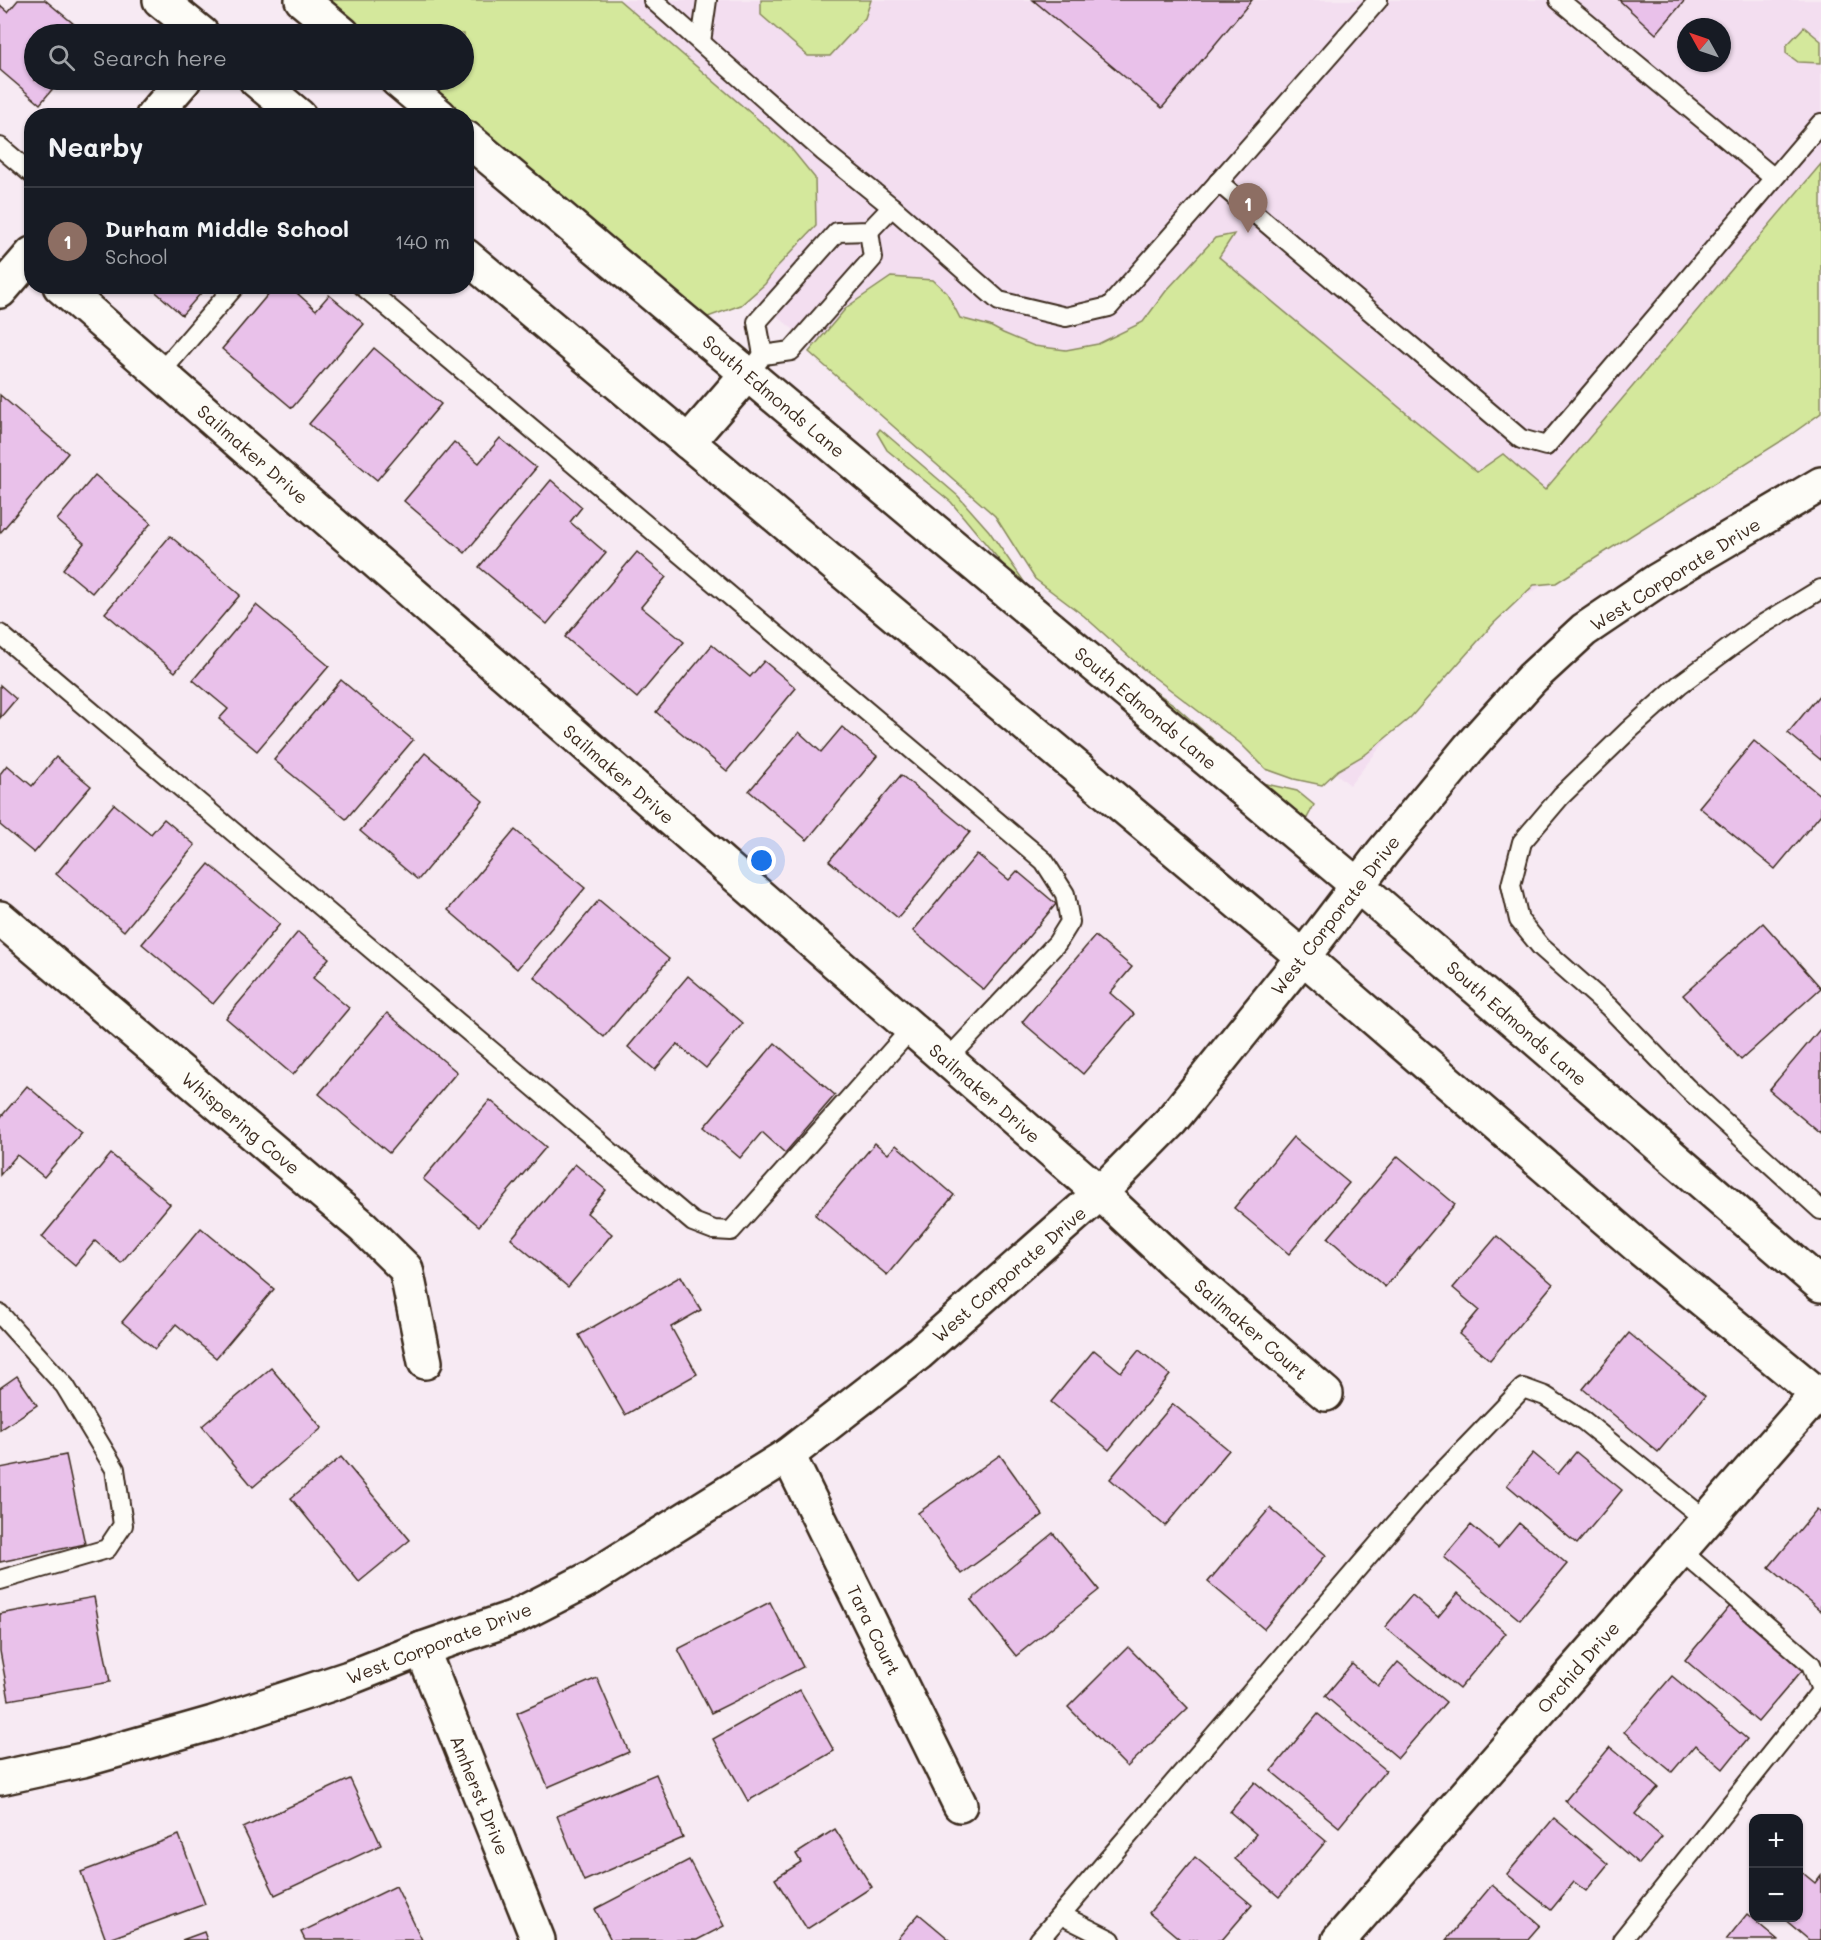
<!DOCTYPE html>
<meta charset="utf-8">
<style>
:root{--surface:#171b24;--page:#20242c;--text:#f1f3f6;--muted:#9ea1a6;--line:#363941;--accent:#8c9099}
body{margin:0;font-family:Mali,sans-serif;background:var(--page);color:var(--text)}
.controls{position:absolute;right:18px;bottom:18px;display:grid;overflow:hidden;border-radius:12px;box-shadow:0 2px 4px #0004}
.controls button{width:54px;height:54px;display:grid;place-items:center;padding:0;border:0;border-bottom:2px solid var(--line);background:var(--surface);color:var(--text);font:30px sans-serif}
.compass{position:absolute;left:1677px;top:18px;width:54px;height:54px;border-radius:50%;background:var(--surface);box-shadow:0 2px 4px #0004;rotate:310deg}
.you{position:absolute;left:762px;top:861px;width:21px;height:21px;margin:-15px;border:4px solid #fff;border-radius:50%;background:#1a73e8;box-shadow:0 0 0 9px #1a73e833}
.badge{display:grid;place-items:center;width:39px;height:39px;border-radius:50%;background:var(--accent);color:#fff;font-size:20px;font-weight:700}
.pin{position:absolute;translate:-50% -50px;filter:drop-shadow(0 2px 3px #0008)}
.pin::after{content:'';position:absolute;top:32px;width:21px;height:18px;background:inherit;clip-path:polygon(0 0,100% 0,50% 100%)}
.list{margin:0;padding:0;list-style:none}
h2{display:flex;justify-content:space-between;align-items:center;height:78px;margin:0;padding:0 24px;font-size:26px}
h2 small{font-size:20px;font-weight:400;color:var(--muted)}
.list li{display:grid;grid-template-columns:39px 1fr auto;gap:18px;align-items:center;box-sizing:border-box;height:108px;padding:0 24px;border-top:2px solid var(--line)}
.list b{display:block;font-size:22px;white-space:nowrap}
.list p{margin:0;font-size:20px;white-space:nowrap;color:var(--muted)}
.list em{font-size:20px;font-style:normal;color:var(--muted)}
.icon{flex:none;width:33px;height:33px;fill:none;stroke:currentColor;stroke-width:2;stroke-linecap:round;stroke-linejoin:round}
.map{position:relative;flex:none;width:1821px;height:1940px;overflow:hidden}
.search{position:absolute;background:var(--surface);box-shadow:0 2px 4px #0004;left:24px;top:24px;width:450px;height:66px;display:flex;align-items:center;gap:15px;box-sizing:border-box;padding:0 21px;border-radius:33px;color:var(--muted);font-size:22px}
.panel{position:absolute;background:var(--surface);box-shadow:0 2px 4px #0004;left:24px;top:108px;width:450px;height:186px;border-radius:24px}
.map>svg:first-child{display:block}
.built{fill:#f3def0;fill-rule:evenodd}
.green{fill:#d4e89c;stroke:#88895d;stroke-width:1.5}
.building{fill:#e9c1ea;stroke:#3b2a1e;stroke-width:1.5}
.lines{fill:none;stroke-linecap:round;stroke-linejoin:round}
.service-casing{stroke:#3b2a1e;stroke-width:22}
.minor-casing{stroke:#3b2a1e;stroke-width:38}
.tertiary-casing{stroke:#3b2a1e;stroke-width:38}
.secondary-casing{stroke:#3b2a1e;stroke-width:38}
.service{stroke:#fdfcf7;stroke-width:18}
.minor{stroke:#fdfcf7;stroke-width:33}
.tertiary{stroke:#fdfcf7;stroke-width:33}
.secondary{stroke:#fdfcf7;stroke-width:33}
.labels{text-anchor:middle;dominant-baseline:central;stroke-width:5;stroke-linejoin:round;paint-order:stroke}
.street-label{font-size:18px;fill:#3b2a1e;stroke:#fdfcf7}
</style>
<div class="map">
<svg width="1821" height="1940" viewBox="0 0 1821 1940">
<rect width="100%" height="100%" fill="#f7eaf3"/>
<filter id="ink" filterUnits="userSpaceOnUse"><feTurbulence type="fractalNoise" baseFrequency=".0167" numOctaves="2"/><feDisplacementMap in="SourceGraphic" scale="12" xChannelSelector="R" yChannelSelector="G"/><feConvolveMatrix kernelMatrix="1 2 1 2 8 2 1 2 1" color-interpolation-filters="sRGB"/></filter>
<g filter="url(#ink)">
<path class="built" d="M 390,0 L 1821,0 L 1821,403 L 1633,531 L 1479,624 L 1350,785 L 464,60 L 464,34 ZM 1686,27 L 1722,27 L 1722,63 L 1686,63 Z"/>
<g class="green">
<polygon points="324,0 619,0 789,146 815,178 816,226 776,268 765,284 741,305 708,317 681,302 654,275 649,266 623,252 467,120 466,116 461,115 419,80 464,80 464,34 366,34"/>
<polygon points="761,0 871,0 865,18 830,56 808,56 761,15"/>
<polygon points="1804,27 1821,41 1821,63 1798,62 1786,53 1786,46"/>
<polygon points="1821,164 1821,413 1789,436 1556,583 1534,585 1494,623 1410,718 1366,754 1338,770 1322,785 1294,779 1266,769 1240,743 1142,668 1084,616 1035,579 995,516 809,352 847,307 891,277 933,280 947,293 960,318 990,326 1003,333 1034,346 1066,350 1098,344 1143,322 1166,291 1215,238 1234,234 1219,257 1477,472 1503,454 1545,490"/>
<polygon points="880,429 958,496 989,531 1025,583 1143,683 1173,704 1262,783 1297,791 1314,805 1307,818 1296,819 1015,579 951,502 887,450 877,433"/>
</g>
<g class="building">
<polygon points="18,0 45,0 86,34 34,34 34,80 60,80 40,104 0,70 0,5 8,12"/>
<polygon points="1033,0 1252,0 1162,108"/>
<polygon points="1619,0 1685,0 1656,34"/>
<polygon points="149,286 207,286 182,315"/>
<polygon points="275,286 289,286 316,310 329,295 364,324 292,408 222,349"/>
<polygon points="374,348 441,404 377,480 309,424"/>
<polygon points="0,395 68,453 0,533"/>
<polygon points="500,438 536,468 465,553 404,501 454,442 479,463"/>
<polygon points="95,475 151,523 92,593 63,569 84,543 57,520"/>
<polygon points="551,480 582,507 570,522 606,553 547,624 479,567"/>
<polygon points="170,536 240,595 175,672 105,613"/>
<polygon points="637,552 666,577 641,607 684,642 637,698 565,637"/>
<polygon points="256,605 329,666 257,751 219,719 228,709 193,680"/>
<polygon points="712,645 750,677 764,661 796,688 727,771 656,712"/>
<polygon points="341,680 413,740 346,819 274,760"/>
<polygon points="0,685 16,699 0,718"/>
<polygon points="1821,693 1821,760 1788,733"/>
<polygon points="842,727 877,756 807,840 749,791 799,732 821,752"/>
<polygon points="1754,741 1821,796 1821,814 1775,869 1699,807"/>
<polygon points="425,753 483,801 418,880 360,831"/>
<polygon points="56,757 91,786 34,853 0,825 0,774 7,765 32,786"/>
<polygon points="901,775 970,832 898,918 829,861"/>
<polygon points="114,804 151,834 164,819 195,845 124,931 56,874"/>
<polygon points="515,830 585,888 517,969 448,910"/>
<polygon points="977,854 1009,880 1017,871 1056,904 984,990 913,931"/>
<polygon points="209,864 280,924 213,1004 142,944"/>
<polygon points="599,900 669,959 604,1037 534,977"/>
<polygon points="1763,923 1821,988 1741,1060 1683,995"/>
<polygon points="298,932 329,958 313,978 349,1008 293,1075 226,1018"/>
<polygon points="1095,936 1132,967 1110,993 1134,1014 1083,1074 1022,1022"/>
<polygon points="688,976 743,1023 706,1068 677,1044 655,1070 628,1047"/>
<polygon points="387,1013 457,1072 389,1153 319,1094"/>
<polygon points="1821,1028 1821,1134 1769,1090"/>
<polygon points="775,1043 835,1095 785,1153 762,1132 740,1158 704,1127"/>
<polygon points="27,1086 82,1132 44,1177 17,1155 0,1175 0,1118"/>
<polygon points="490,1100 546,1147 479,1226 423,1179"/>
<polygon points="1293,1137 1349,1183 1289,1254 1234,1208"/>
<polygon points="875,1143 888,1154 896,1145 954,1195 887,1275 815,1215"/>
<polygon points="111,1154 170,1204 121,1263 95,1241 75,1265 42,1237"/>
<polygon points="1398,1156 1455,1204 1385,1287 1328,1238"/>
<polygon points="575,1164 606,1190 587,1213 612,1234 568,1287 511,1239"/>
<polygon points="201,1228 274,1289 216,1358 176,1324 155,1349 122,1322"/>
<polygon points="1497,1236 1553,1284 1490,1360 1459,1334 1479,1310 1453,1288"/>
<polygon points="681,1276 701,1310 671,1327 697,1374 625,1415 579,1335"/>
<polygon points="1629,1333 1705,1396 1658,1452 1583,1389"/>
<polygon points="1094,1350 1121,1372 1139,1350 1170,1375 1109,1450 1051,1402"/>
<polygon points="271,1368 322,1428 253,1487 202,1426"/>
<polygon points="17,1376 37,1405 0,1430 0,1388"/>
<polygon points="1173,1404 1229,1450 1165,1526 1110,1479"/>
<polygon points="1576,1452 1622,1490 1577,1544 1507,1485 1533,1453 1558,1474"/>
<polygon points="66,1455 85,1544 0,1562 0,1468"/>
<polygon points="1000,1455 1043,1515 961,1574 918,1513"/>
<polygon points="341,1457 410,1540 359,1582 291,1498"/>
<polygon points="1270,1508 1326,1555 1264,1629 1208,1582"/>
<polygon points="1817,1509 1821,1513 1821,1611 1769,1567"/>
<polygon points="1519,1523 1567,1564 1520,1620 1444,1557 1471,1525 1498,1548"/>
<polygon points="1053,1533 1099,1590 1016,1656 971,1600"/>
<polygon points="1458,1593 1506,1633 1459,1689 1385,1627 1412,1595 1438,1617"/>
<polygon points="94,1597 110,1682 9,1700 0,1651 0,1614"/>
<polygon points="770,1602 803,1667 711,1713 678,1649"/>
<polygon points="1730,1606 1804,1668 1758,1722 1685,1660"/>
<polygon points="1128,1647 1188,1708 1127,1767 1068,1707"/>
<polygon points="1398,1662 1446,1702 1398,1758 1325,1696 1352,1664 1378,1686"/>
<polygon points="1672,1676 1747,1739 1723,1769 1695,1745 1672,1772 1624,1732"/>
<polygon points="597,1678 629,1752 548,1787 517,1713"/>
<polygon points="800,1690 834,1751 748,1801 713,1739"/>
<polygon points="1318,1714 1386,1770 1339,1827 1271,1771"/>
<polygon points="1610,1747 1658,1787 1635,1814 1662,1837 1639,1864 1565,1801"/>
<polygon points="656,1774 683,1838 584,1881 557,1816"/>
<polygon points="350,1779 381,1845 275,1895 243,1828"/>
<polygon points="1255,1782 1326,1841 1279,1897 1235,1859 1256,1834 1230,1812"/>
<polygon points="1554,1818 1608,1864 1586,1891 1574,1882 1551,1910 1507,1874"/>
<polygon points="835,1829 872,1887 807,1929 775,1879 801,1862 796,1854"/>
<polygon points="179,1835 205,1904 106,1940 81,1872"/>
<polygon points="1195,1857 1252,1905 1222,1940 1181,1940 1149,1913"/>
<polygon points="689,1860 724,1926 697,1940 611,1940 595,1909"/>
<polygon points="1798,1869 1815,1883 1821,1875 1821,1940 1809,1940 1783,1918 1798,1918"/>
<polygon points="1492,1885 1540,1925 1527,1940 1446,1940"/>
<polygon points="396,1886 422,1940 305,1940 301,1932"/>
<polygon points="919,1914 950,1940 896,1940"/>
<polygon points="1747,1914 1778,1940 1726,1940"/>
<polygon points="204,1932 207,1940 182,1940"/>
</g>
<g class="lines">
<defs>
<g id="service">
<polyline points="653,0 824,152 892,207 869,231 837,232 757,322 763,355"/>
<polyline points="1559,0 1774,178"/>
<polyline points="701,42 707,0"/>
<polyline points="0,147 32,174"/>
<polyline points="1218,182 1521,439 1546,446 1821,123"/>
<polyline points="892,207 999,301 1066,317 1109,307 1378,0"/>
<polyline points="363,286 1044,861 1065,894 1070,922 1057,943 947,1060"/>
<polyline points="756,364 763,355 791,351 873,258 869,231"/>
<polyline points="160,373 235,286"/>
<polyline points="1821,589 1755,629 1679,685 1628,731 1561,796 1522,842 1511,885 1519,920 1541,947 1609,1007 1687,1088 1821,1210"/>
<polyline points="0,634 693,1222 714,1230 731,1231 911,1029"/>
<polyline points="0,1314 65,1386 115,1469 123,1525 107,1549 0,1580"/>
<polyline points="1680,1550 1811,1664 1821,1690"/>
<polyline points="1061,1915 1111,1940"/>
<polyline points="1039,1940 1422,1493 1523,1388 1545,1396 1584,1421 1706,1520"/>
<polyline points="1622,1940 1821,1691"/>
</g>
<g id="minor">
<polyline points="153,116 184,80"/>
<polyline points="60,286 1100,1193 1176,1264 1326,1394"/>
<polyline points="0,291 32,254"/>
<polyline points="0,918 363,1227 406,1269 425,1362"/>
<polyline points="788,1455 960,1805"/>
<polyline points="422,1649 538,1940"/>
<polyline points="1339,1940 1817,1394"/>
</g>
<polyline id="tertiary" points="0,1778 83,1760 213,1723 349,1678 422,1649 515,1617 591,1578 788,1455 919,1353 1100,1193 1171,1121 1303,957 1383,852 1469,748 1532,678 1584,630 1658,580 1821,484"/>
<g id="secondary">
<polyline points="160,0 202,34"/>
<polyline points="302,0 343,34"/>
<polyline points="256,80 299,116"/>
<polyline points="397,80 440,116"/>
<polyline points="466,138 1357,885 1821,1285"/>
<polyline points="466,256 1303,957 1642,1250 1821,1397"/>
<polyline points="688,442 748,373"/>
</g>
</defs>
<use href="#service" class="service-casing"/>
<use href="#minor" class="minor-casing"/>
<use href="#tertiary" class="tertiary-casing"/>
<use href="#secondary" class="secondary-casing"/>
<use href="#service" class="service"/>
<use href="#minor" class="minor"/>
<use href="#tertiary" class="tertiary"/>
<use href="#secondary" class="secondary"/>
</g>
</g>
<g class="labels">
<g class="street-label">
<text transform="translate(774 396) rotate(40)">South Edmonds Lane</text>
<text transform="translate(253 454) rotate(41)">Sailmaker Drive</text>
<text transform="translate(1675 574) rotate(-32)">West Corporate Drive</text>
<text transform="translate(1146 708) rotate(40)">South Edmonds Lane</text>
<text transform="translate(619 774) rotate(41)">Sailmaker Drive</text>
<text transform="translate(1335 915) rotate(-52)">West Corporate Drive</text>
<text transform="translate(1517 1023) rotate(41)">South Edmonds Lane</text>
<text transform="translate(985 1093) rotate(41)">Sailmaker Drive</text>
<text transform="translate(241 1123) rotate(40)">Whispering Cove</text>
<text transform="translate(1009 1274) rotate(-41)">West Corporate Drive</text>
<text transform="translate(1251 1329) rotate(41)">Sailmaker Court</text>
<text transform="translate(874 1630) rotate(64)">Tara Court</text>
<text transform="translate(439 1643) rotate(-21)">West Corporate Drive</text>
<text transform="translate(1578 1667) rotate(-49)">Orchid Drive</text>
<text transform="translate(480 1795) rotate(68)">Amherst Drive</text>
</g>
</g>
</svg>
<div class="controls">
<button>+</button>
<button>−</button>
</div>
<svg class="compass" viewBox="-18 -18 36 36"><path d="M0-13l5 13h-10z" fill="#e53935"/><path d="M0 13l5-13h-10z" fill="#9ea1a6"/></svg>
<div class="you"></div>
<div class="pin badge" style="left:1248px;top:233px;background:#8d6e63">1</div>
<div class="search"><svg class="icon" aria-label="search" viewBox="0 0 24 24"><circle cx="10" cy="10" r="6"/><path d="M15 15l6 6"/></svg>Search here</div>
<section class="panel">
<h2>Nearby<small></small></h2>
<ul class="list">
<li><span class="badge" style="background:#8d6e63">1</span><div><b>Durham Middle School</b><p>School</p></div><em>140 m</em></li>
</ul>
</section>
</div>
